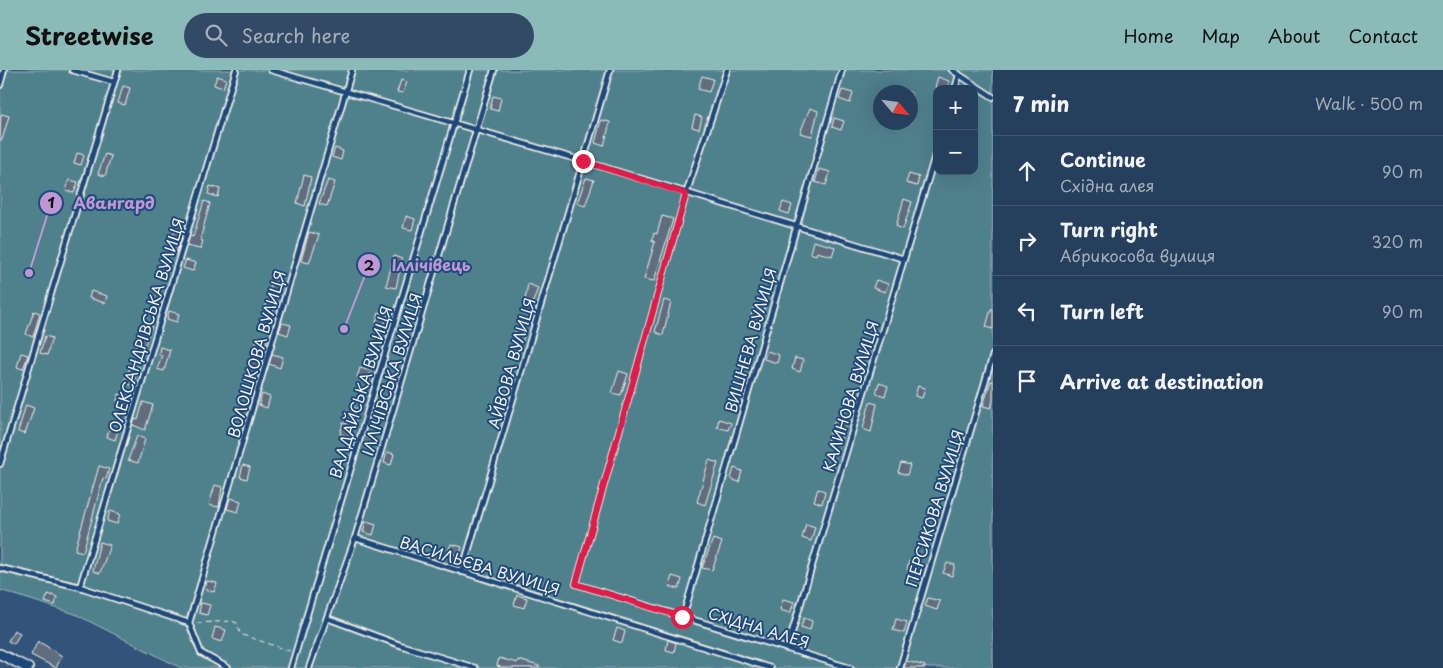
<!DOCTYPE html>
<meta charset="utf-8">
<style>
:root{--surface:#263f5c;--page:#324a65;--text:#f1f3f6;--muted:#a4afbb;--line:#425872;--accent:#8bbbb9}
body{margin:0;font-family:"Playpen Sans",sans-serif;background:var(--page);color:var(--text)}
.controls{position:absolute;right:15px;top:15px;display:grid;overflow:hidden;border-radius:10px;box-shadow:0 5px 20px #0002}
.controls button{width:45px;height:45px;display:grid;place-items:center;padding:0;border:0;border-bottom:1px solid var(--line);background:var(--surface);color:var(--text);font:25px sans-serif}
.compass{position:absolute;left:873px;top:15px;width:45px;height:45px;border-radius:50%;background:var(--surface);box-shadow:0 5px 20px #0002;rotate:118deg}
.stop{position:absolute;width:15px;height:15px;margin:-11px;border:4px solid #e11d48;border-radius:50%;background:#fff}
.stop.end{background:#e11d48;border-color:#fff;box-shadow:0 1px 5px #0008}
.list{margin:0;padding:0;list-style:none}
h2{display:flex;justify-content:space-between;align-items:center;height:65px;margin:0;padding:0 20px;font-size:21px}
h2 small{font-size:16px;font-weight:400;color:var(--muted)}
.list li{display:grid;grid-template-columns:32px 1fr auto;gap:15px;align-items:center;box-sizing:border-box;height:70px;padding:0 20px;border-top:1px solid var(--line)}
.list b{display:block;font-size:19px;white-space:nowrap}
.list p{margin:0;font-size:16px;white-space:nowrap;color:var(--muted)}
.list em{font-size:16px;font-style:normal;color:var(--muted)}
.icon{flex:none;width:28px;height:28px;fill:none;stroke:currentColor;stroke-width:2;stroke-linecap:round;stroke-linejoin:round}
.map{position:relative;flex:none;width:993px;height:598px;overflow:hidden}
header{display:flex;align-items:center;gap:30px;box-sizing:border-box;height:70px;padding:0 25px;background:var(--accent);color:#111}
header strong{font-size:24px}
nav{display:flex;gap:28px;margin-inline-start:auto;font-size:18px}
.search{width:350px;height:45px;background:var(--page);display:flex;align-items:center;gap:12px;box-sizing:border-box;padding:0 18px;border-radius:28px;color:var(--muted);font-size:19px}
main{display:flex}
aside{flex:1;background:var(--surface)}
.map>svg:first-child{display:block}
.green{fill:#4f818d;stroke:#a2b9ba;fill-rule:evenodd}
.building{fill:#5e6d7e;stroke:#f4f1e8}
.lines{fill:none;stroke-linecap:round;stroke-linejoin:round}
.service-casing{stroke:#f4f1e8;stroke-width:8}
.minor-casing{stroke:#f4f1e8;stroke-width:12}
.path{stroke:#f4f1e8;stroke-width:1;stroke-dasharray:5 4;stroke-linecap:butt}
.service{stroke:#1f4a7a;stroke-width:4.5}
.minor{stroke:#1f4a7a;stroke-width:9}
.route{stroke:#e11d48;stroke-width:6}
.labels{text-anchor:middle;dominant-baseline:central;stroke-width:4;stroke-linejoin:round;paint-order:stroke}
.street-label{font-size:15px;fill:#f4f1e8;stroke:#1f4a7a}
.leader{fill:none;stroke:#be98d6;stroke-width:2}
.callout-dot{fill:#be98d6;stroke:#1f4a7a;stroke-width:2}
.mark-label{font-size:15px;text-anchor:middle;font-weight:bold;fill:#111}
.callout-label{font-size:16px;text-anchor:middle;font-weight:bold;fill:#be98d6;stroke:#1f4a7a;stroke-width:4;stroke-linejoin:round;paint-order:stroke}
</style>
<header>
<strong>Streetwise</strong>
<div class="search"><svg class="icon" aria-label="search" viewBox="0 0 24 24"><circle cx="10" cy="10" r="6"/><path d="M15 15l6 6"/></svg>Search here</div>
<nav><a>Home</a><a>Map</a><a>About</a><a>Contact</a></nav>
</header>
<main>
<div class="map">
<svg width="993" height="598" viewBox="0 0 993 598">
<rect width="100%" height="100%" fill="#32547b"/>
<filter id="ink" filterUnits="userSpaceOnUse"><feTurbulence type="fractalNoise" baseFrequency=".02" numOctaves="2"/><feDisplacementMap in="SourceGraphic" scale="10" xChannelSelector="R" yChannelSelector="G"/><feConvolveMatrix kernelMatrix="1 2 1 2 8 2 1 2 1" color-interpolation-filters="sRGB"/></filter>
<g filter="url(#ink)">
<path class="green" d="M 0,0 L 993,0 L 993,598 L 181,598 L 75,544 L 0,520 ZM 937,19 L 974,19 L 974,101 L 937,101 ZM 881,22 L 911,22 L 911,52 L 881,52 Z"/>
<g class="building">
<polygon points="217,6 226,9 223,18 214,15"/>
<polygon points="702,6 713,9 709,22 698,19"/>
<polygon points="938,7 949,11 947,19 935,17"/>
<polygon points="401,10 407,12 403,23 397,22"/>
<polygon points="123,16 130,18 125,35 118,33"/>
<polygon points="842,20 853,23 850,33 839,29"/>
<polygon points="493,26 501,28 498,41 490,39"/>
<polygon points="810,38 818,41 812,66 800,63"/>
<polygon points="1,44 9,46 2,70 0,70"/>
<polygon points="695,45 702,47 699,59 692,57"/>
<polygon points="834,48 844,51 841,60 832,57"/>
<polygon points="601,50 610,52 604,76 595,73"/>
<polygon points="335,78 343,81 341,90 332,87"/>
<polygon points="77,83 84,85 81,95 74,93"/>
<polygon points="105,84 111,86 105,106 98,104"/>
<polygon points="819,99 830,102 826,115 815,112"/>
<polygon points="909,104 919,107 917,116 906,113"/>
<polygon points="304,105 311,107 305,136 297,133"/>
<polygon points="586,108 594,110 585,136 577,133"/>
<polygon points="69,110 78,112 74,123 66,121"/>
<polygon points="328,110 335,112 327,136 319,134"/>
<polygon points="210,116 220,119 218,127 208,124"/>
<polygon points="904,129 912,132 903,159 896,156"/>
<polygon points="204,131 210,133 200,170 203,171 200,179 187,176 190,166 193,167"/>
<polygon points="783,132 792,135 789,144 780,141"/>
<polygon points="406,146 415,149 412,160 403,158"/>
<polygon points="662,146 673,149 654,211 644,209 655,172 652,171 654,163 657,164"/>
<polygon points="174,162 182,164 176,183 169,181"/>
<polygon points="309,162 319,165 309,193 301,191"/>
<polygon points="813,171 835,177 832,186 817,182 816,185 810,183"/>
<polygon points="394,186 402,189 396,218 386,216"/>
<polygon points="186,190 196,193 193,201 183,198"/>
<polygon points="876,210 888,214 885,222 873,218"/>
<polygon points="272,211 282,214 280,222 270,219"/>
<polygon points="528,214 538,218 531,237 524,235"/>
<polygon points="91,221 107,226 105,233 89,228"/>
<polygon points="664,230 671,232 663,265 655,262"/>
<polygon points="267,232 275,234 272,245 264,243"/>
<polygon points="755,234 765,237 761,250 751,246"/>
<polygon points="991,239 993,239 993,259 986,257"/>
<polygon points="34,241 40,243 33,267 26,264"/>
<polygon points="169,241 179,244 177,252 167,249"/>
<polygon points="379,242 388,245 384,255 376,253"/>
<polygon points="142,253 152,256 142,282 135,279"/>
<polygon points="282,253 291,255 288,265 279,262"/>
<polygon points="516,259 525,261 522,273 513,270"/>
<polygon points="45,266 52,268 47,285 40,283"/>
<polygon points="258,266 267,269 262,292 259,291 253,314 244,311"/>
<polygon points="160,277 170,280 164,301 157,299 162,285 159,284"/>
<polygon points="767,281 779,285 777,293 764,289"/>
<polygon points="21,283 28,285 23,299 17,297"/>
<polygon points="272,284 283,287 280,298 269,294"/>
<polygon points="795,288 803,290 800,302 792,299"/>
<polygon points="131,295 140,297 132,315 124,313"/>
<polygon points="360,298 371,301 368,310 357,307"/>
<polygon points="619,301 628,304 621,325 612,323"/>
<polygon points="991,311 993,311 993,331 991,338 983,336"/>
<polygon points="879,313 888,316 885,326 876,323"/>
<polygon points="918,316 925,318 922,328 915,326"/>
<polygon points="119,324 129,327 127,334 117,331"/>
<polygon points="262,324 270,327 267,338 259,335"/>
<polygon points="143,332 153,335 145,360 133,355 135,349 138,350"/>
<polygon points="870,332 877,334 871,362 863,359"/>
<polygon points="26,335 34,338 25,364 18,362"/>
<polygon points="352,337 359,339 350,367 340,364 343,353 347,354"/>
<polygon points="836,347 847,351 839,374 827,371"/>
<polygon points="719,349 731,353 728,360 717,357"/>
<polygon points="110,357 118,360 115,370 107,367"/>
<polygon points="137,366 145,369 138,393 128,390"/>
<polygon points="387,382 394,384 391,395 384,393"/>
<polygon points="709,390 718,393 705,435 697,432"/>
<polygon points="901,393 910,395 907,405 898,402"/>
<polygon points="243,395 250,397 247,409 240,407"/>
<polygon points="99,396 109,399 106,409 103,408 83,482 75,480"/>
<polygon points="734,398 742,401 739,412 731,409"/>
<polygon points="215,415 222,417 219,437 209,435"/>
<polygon points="818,419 825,421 822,434 814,431"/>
<polygon points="230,428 241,431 238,442 227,439"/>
<polygon points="110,441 120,444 117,454 107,451"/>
<polygon points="366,451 376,454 373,465 363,462"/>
<polygon points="806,454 815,457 811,471 802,468"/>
<polygon points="713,469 722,472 712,500 702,498"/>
<polygon points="100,472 110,475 100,503 93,501"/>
<polygon points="451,474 462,477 459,486 448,482"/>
<polygon points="909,491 919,494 916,503 907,500"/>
<polygon points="947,493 955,495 952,506 943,503"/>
<polygon points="672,506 682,509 679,519 669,516"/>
<polygon points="207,511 217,513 214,522 205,519"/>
<polygon points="48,524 57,527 55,535 45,532"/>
<polygon points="517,525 527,528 524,538 514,535"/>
<polygon points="928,528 940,531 937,540 925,536"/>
<polygon points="783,529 794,532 790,543 780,540"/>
<polygon points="201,533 210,535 207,545 199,543"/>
<polygon points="804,548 812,551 810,560 801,557"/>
<polygon points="896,549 907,552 904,563 893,560"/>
<polygon points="215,557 226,560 222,572 212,569"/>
<polygon points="617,558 625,561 622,573 613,570"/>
<polygon points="14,560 20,563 14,574 8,571"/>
<polygon points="668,570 676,573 674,582 666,580"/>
<polygon points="38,571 62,586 56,598 31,585"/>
<polygon points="499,588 517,593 518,590 539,596 539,598 504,598 497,596"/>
<polygon points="906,591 925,596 925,598 904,598"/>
</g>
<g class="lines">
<defs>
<g id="service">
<polyline points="72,0 114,12"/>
<polyline points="271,0 583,91 904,189"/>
<polyline points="727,0 686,124 576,514 850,598"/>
<polyline points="952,0 993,27"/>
<polyline points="0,15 4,0"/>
<polyline points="955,19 959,5"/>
<polyline points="0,394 118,0"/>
<polyline points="355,468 770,598"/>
<polyline points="0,498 80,517 189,553"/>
<polyline points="462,502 610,0"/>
<polyline points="80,517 236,0"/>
<polyline points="683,547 842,0"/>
<polyline points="327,548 400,575 475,598"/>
<polyline points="189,553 352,0"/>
<polyline points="189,553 201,583 228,598"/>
<polyline points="787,579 937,79"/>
<polyline points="291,598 470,0"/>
<polyline points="309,598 355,468 494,0"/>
<polyline points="900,598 993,285"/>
</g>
<polyline id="minor" points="0,584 28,598"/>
</defs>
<use href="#service" class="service-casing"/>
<use href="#minor" class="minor-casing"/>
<polyline class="path" points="197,553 232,551 237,553 240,563 243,565 290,581"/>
<use href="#service" class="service"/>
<use href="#minor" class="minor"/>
</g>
</g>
<g class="lines" filter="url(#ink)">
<polyline class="route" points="583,91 686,124 576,514 682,547"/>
</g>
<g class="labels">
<g class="street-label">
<text transform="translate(146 255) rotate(-73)">ОЛЕКСАНДРІВСЬКА ВУЛИЦЯ</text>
<text transform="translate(750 270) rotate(-74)">ВИШНЕВА ВУЛИЦЯ</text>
<text transform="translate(256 284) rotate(-74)">ВОЛОШКОВА ВУЛИЦЯ</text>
<text transform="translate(511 293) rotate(-74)">АЙВОВА ВУЛИЦЯ</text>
<text transform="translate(391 304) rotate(-73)">ІЛЛІЧІВСЬКА ВУЛИЦЯ</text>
<text transform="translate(360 322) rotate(-73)">ВАЛДАЙСЬКА ВУЛИЦЯ</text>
<text transform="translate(850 326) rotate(-73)">КАЛИНОВА ВУЛИЦЯ</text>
<text transform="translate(934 438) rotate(-73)">ПЕРСИКОВА ВУЛИЦЯ</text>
<text transform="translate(480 495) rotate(17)">ВАСИЛЬЄВА ВУЛИЦЯ</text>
<text transform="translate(759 557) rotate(17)">СХІДНА АЛЕЯ</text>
</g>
</g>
<path class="leader" d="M29 203L51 133M344 259L369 195"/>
<g class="callout-dot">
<circle cx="29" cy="203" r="5"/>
<circle cx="344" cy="259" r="5"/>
<circle cx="51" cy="133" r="12"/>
<circle cx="369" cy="195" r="12"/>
</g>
<g class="mark-label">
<text x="51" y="138">1</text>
<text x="369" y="201">2</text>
</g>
<g class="callout-label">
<text x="114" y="139">Авангард</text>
<text x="431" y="201">Іллічівець</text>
</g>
</svg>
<div class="controls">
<button>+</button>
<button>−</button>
</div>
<svg class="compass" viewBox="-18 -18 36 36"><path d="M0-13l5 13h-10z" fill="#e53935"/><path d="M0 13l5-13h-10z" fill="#a4afbb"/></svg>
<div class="stop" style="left:682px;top:547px"></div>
<div class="stop end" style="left:583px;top:91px"></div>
</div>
<aside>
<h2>7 min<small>Walk · 500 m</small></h2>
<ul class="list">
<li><svg class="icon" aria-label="ahead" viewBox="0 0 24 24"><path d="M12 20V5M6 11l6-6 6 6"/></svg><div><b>Continue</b><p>Східна алея</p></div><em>90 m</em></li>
<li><svg class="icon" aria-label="right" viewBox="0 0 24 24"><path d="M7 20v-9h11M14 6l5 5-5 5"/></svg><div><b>Turn right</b><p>Абрикосова вулиця</p></div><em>320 m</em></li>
<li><svg class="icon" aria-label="left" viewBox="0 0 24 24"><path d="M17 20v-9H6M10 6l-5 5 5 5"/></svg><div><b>Turn left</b></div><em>90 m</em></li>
<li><svg class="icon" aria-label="arrive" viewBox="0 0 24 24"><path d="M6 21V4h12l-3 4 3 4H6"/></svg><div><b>Arrive at destination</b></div></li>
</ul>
</aside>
</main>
